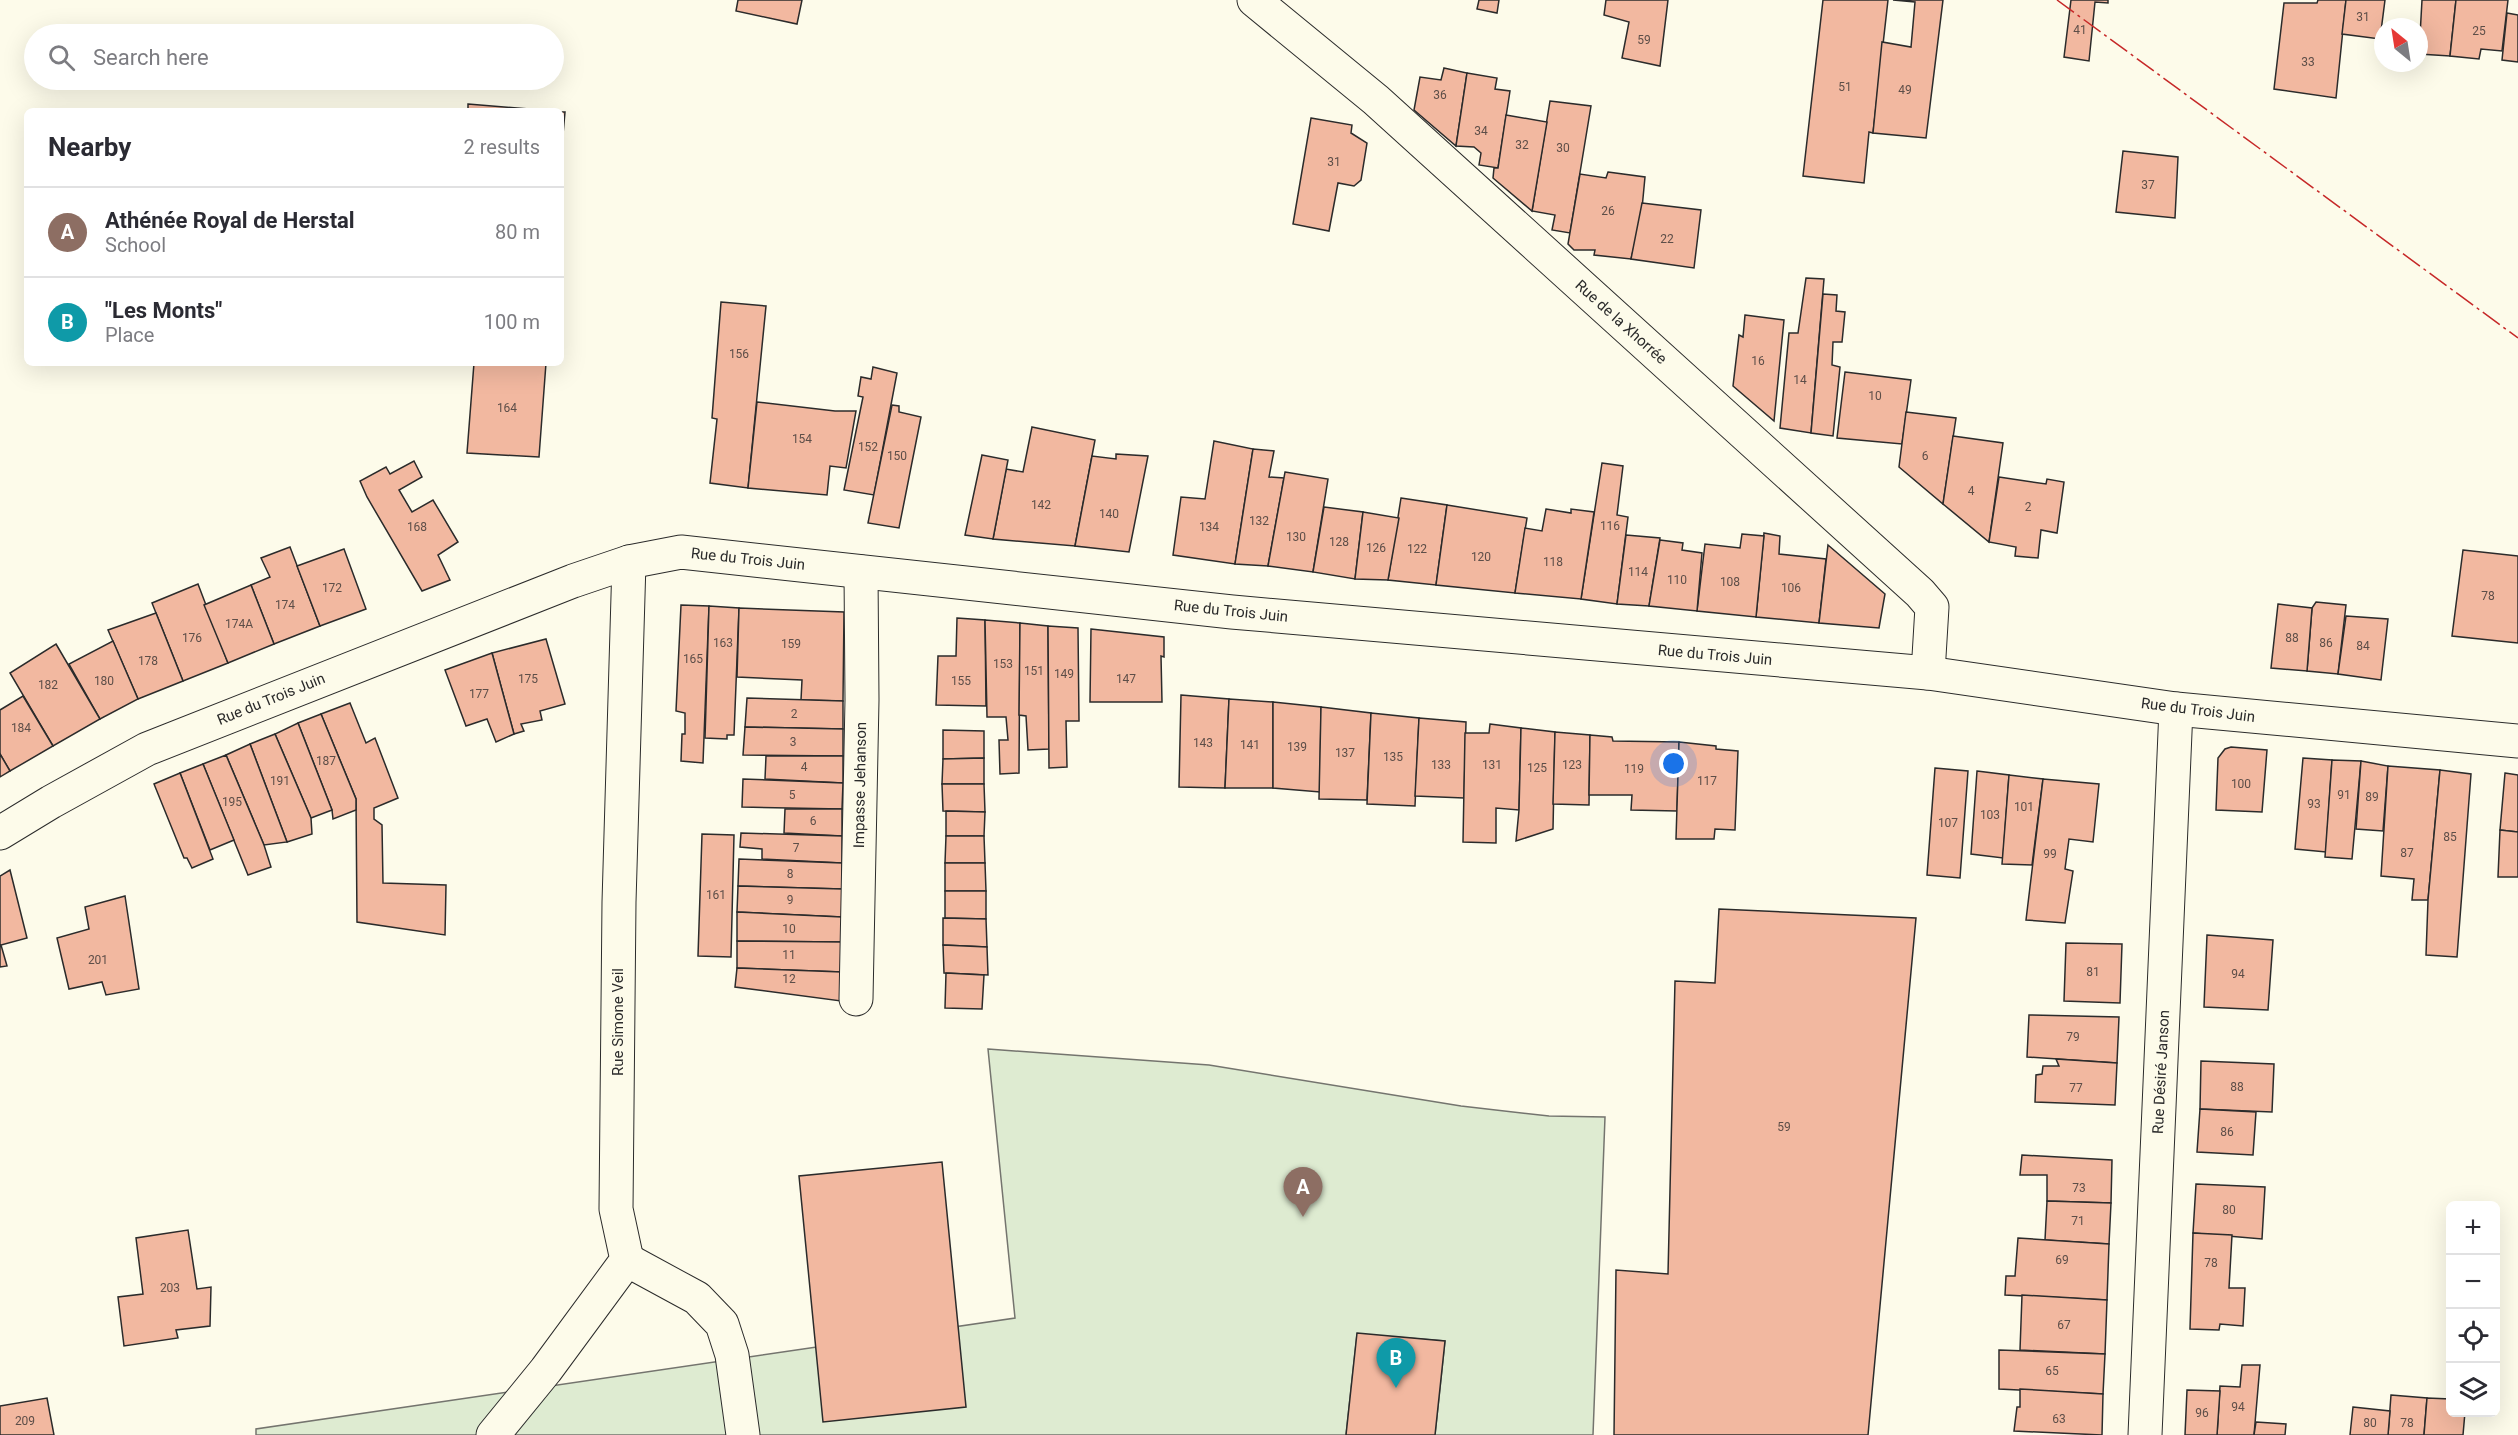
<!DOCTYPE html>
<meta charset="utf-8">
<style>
:root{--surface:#fff;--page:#f7f7f7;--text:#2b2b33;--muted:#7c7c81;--line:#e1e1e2;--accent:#b45309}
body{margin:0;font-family:Roboto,sans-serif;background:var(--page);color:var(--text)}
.controls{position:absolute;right:18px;bottom:18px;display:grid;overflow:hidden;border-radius:9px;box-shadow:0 6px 24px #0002}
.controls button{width:54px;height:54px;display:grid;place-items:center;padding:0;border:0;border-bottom:2px solid var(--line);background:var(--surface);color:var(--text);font:30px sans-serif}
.compass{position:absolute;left:2374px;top:18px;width:54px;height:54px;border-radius:50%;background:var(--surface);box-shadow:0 6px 24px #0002;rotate:330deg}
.you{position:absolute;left:1674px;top:764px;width:21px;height:21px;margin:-15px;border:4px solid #fff;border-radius:50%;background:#1a73e8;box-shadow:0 0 0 9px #1a73e833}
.badge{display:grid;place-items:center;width:39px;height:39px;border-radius:50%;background:var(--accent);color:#fff;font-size:20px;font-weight:700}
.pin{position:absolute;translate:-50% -50px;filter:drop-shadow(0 2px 3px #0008)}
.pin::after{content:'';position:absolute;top:32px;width:21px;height:18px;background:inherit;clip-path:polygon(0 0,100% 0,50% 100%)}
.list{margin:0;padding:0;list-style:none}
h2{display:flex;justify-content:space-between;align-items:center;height:78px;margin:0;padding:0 24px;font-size:26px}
h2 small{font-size:20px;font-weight:400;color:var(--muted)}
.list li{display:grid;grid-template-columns:39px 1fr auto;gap:18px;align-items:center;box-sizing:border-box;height:90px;padding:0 24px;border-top:2px solid var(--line)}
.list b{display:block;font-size:22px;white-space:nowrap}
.list p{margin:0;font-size:20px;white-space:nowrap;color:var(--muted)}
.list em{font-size:20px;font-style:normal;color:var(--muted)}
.icon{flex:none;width:33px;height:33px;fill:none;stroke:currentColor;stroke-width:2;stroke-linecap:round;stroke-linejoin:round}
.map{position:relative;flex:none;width:2518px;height:1435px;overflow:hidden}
.search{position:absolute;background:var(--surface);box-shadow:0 6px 24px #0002;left:24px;top:24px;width:540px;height:66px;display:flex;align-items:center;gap:15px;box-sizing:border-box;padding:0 21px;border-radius:33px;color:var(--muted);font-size:22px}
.panel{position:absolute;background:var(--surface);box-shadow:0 6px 24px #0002;left:24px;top:108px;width:540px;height:258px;border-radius:9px}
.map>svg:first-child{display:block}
.green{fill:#deebd1;stroke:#74746e;stroke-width:1.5}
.building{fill:#f2b8a0;stroke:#2b2b2b;stroke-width:1.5}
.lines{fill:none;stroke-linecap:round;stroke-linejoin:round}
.minor-casing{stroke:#2b2b2b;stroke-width:35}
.minor{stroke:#fdfbea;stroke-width:33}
.power{stroke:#c62828;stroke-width:1.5;stroke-dasharray:21 4.5 3 4.5;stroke-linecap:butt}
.labels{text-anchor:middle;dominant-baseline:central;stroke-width:4.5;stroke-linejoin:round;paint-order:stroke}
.number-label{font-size:12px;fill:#5d4e48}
.street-label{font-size:15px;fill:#2b2b2b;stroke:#fdfbea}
</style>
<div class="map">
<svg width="2518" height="1435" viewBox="0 0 2518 1435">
<rect width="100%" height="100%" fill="#fdfbea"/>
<polygon class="green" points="988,1049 1209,1065 1461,1106 1549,1116 1605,1117 1593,1435 1435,1435 1445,1341 1357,1334 1346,1435 256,1435 256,1429 1015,1318"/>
<g class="building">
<polygon points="738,0 802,0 797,24 736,11"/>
<polygon points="1479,0 1499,0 1497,13 1477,9"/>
<polygon points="1606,0 1668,0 1660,66 1622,58 1629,22 1604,15"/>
<polygon points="1823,0 1888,0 1873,133 1869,132 1864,183 1803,176"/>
<polygon points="1893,0 1943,0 1926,138 1873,133 1882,42 1911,47 1915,2"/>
<polygon points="2071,0 2108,0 2108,3 2095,2 2089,61 2064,57"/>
<polygon points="2318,0 2346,0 2336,98 2274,89 2284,3 2317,3"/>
<polygon points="2346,0 2385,0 2380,39 2342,34"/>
<polygon points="2422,0 2456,0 2450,56 2419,54"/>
<polygon points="2456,0 2508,0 2502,51 2481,49 2479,59 2450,56"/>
<polygon points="2507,13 2518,15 2518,62 2502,60"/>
<polygon points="1444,68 1467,73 1456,146 1414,110 1420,77 1441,80"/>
<polygon points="1467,73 1497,78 1495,89 1510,91 1498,168 1479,165 1481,153 1474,147 1456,146"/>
<polygon points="1550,101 1591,106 1570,233 1552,230 1555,215 1532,211"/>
<polygon points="468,104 554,111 468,111"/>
<polygon points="561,112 565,112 561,157"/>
<polygon points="1506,115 1547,122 1532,211 1493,178 1494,168 1498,168"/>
<polygon points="1311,118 1352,125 1351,133 1367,143 1361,180 1354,186 1338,183 1329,231 1293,224"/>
<polygon points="2123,151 2178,157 2175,218 2116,212"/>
<polygon points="1608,172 1645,177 1641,219 1631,259 1594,255 1595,250 1574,250 1568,244 1580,174 1606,178"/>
<polygon points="1642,203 1701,210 1694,268 1631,259"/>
<polygon points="1806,278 1824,279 1811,433 1780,428 1789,333 1798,333"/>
<polygon points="1823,294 1837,295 1836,311 1845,312 1842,342 1833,342 1832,365 1840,367 1833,436 1811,433"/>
<polygon points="721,302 766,306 748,488 710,483 717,419 712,418"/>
<polygon points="1745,315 1784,320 1774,421 1733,386 1739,335 1743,337"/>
<polygon points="474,363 546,363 539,457 467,453"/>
<polygon points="873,367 897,373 874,495 844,490 863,397 858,396 861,377 871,379"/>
<polygon points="1845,372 1911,380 1902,444 1837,438"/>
<polygon points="757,402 835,411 856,411 846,468 830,466 827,495 748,488"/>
<polygon points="892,405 899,406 899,412 921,417 899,528 868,523"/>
<polygon points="1906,412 1956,418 1943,504 1899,467"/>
<polygon points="1032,427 1095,440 1075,546 993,539 1006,469 1023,472"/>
<polygon points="1953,436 2003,443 1989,542 1943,504"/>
<polygon points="1214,441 1253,449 1235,564 1173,555 1181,497 1205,499"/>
<polygon points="1253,449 1274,451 1269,477 1284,478 1268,566 1235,564"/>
<polygon points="1116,454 1148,456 1129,552 1075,546 1092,456 1116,459"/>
<polygon points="982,455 1008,460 993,539 965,535"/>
<polygon points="414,461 422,477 399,490 412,512 433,500 458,542 438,555 450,580 422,591 367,497 360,481 386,467 390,474"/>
<polygon points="1602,463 1623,466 1617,515 1628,517 1617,604 1581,599"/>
<polygon points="1285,472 1328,479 1313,572 1268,566"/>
<polygon points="1999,477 2046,484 2047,479 2064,482 2057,533 2041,530 2038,558 2015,556 2016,547 1989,542"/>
<polygon points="1401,498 1447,505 1436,585 1388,580"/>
<polygon points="1447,505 1527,518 1515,593 1436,585"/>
<polygon points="1324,507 1363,512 1355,579 1313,572"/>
<polygon points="1546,509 1571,513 1571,509 1594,512 1581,599 1515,593 1525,528 1542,531"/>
<polygon points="1363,512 1399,518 1388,580 1355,579"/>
<polygon points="1764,533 1780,536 1779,554 1826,559 1819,623 1756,617"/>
<polygon points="1742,534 1764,536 1756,617 1697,611 1705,544 1740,548"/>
<polygon points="1626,535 1660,538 1649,606 1617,604"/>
<polygon points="1660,540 1683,543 1682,550 1702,553 1697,611 1649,606"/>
<polygon points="1828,545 1885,594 1879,628 1819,623"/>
<polygon points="290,547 320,626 274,644 251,585 270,577 261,558"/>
<polygon points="344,549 366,609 320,626 297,566"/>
<polygon points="2463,550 2518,556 2518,643 2452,636"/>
<polygon points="198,584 228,663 183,681 152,603"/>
<polygon points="251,585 274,644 228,663 204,605"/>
<polygon points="2316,602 2346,605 2338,674 2307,671 2312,608"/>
<polygon points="2278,604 2312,608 2307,671 2271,668"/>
<polygon points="681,605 709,606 703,763 681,761 682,734 685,734 685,713 676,711"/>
<polygon points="709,606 739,608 734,735 727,735 727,739 705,738"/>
<polygon points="739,608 844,612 843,701 801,700 802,680 737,677"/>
<polygon points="156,613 183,681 138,699 108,630"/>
<polygon points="2346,616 2388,619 2381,680 2338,674"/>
<polygon points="957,618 985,620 986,706 936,705 938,656 956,656"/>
<polygon points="985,620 1020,623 1019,773 1000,774 999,740 1008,740 1006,717 987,717"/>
<polygon points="1020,623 1048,626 1049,749 1028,750 1026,716 1019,715"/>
<polygon points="1048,626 1078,628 1079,721 1066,721 1067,767 1049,768"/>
<polygon points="1091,629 1164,637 1164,657 1161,656 1162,702 1090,702"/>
<polygon points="546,639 565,704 540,711 542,720 521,724 524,731 514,734 492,653"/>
<polygon points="113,641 138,699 100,719 69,664"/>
<polygon points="56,644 100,719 53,746 10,673"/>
<polygon points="492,653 514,734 496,742 487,719 466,726 445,670"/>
<polygon points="1181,695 1229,699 1225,788 1179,787"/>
<polygon points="23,696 53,746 10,771 0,754 0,710"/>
<polygon points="747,698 843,701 843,729 745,727"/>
<polygon points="1229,699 1273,702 1273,788 1225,788"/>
<polygon points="1273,702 1321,707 1320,792 1273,788"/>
<polygon points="350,703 366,743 375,738 398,798 374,808 374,819 382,825 383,883 446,885 445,935 357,922 356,799 321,714"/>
<polygon points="1321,707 1371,713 1367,800 1319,799"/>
<polygon points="1371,713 1419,718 1415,806 1367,804"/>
<polygon points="321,714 356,799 356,810 333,819 332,810 298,723"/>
<polygon points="1419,718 1466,722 1464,798 1415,796"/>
<polygon points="298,723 332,810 311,818 275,734"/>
<polygon points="1490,724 1521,728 1519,810 1496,808 1496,843 1463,842 1465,733 1489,733"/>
<polygon points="745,727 843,729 843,756 743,755"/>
<polygon points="1521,728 1555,732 1553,829 1516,841 1519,810"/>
<polygon points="943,730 984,731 984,758 943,759"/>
<polygon points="1555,732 1590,735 1589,805 1553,804"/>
<polygon points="275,734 311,818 312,834 287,842 250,744"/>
<polygon points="1590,735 1612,737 1613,741 1679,742 1677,811 1631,810 1632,795 1589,795"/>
<polygon points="1679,742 1716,746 1716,749 1738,751 1735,830 1715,829 1714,839 1676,839"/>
<polygon points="250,744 287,842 264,845 226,755"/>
<polygon points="2231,747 2267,750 2262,812 2216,810 2218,758 2225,749"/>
<polygon points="0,754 10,771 0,777"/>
<polygon points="226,755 264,845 271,867 248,875 203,764"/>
<polygon points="766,756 843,756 843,783 765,779"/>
<polygon points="984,758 984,784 942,784 943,759"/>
<polygon points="2303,758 2332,760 2326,852 2295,849"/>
<polygon points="2332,760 2361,761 2352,859 2325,857"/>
<polygon points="2361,761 2388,766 2383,831 2356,829"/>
<polygon points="203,764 234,840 210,850 180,773"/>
<polygon points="2388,766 2440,770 2428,900 2412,900 2414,879 2381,876"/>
<polygon points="1935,768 1968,771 1960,878 1927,875"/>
<polygon points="2440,770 2471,774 2457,957 2426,955 2428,900"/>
<polygon points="1977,771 2009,775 2003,858 1971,854"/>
<polygon points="180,773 213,859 192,868 187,858 184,858 154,784"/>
<polygon points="2505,773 2518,775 2518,832 2500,830"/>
<polygon points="2009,775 2043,779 2032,865 2002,864"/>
<polygon points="743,779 843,783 842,809 742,807"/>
<polygon points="2043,779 2099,784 2093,842 2069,839 2065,869 2073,871 2065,923 2026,920"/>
<polygon points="942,784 984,784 985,812 943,811"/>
<polygon points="785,809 842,809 842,836 784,833"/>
<polygon points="946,811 985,812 984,836 946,836"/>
<polygon points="2500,830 2518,832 2518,877 2498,877"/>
<polygon points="741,833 842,836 842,863 762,859 762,849 740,847"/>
<polygon points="702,834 734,835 731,957 698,956"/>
<polygon points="946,836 984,836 985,863 945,863"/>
<polygon points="739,859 842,863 842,889 738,886"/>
<polygon points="945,863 985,863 986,891 945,891"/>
<polygon points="10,870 27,938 1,945 7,966 0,967 0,876"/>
<polygon points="738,886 842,889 842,917 737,912"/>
<polygon points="945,891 986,891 986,919 945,918"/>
<polygon points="125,896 139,989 106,995 102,982 69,989 57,938 89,929 85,907"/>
<polygon points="1719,909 1916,918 1868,1435 1614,1435 1616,1270 1668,1274 1675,981 1715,983"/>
<polygon points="737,912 842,917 842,942 737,941"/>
<polygon points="943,918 986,919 987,947 943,945"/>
<polygon points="2207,935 2273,940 2268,1010 2204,1007"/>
<polygon points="737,941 842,942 842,972 737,968"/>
<polygon points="2066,943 2122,944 2120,1003 2064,1001"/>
<polygon points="943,945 987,947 988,975 944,973"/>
<polygon points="737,968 842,972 841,1001 735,987"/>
<polygon points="946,973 984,975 982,1009 945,1008"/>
<polygon points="2029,1015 2119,1017 2117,1063 2027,1057"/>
<polygon points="2056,1059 2117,1063 2115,1105 2035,1102 2036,1075 2042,1074 2043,1066 2059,1066"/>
<polygon points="2201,1061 2274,1064 2272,1112 2200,1109"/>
<polygon points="2200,1109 2256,1112 2253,1155 2197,1152"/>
<polygon points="2022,1155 2112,1160 2111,1203 2047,1201 2047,1175 2020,1175"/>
<polygon points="942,1162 966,1407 823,1422 799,1176"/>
<polygon points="2196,1184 2265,1187 2262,1239 2193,1233"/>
<polygon points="2047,1201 2111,1203 2109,1244 2045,1240"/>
<polygon points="188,1230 197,1289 211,1287 210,1326 176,1330 178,1338 124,1346 118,1297 143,1294 136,1238"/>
<polygon points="2193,1233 2232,1235 2229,1288 2245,1288 2243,1326 2220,1324 2219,1330 2190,1329"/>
<polygon points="2018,1238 2109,1244 2107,1300 2005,1295 2006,1276 2015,1276"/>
<polygon points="2022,1295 2107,1300 2105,1354 2020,1350"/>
<polygon points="1357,1333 1445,1341 1435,1435 1346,1435"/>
<polygon points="1999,1350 2105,1354 2103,1394 1999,1389"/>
<polygon points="2242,1365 2260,1365 2254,1435 2217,1435 2220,1386 2240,1387"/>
<polygon points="2020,1389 2103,1394 2102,1435 2014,1431 2017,1407 2020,1407"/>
<polygon points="2187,1390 2220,1391 2217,1435 2185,1435"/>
<polygon points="2391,1395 2427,1398 2424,1435 2388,1435"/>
<polygon points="47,1398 54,1435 0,1435 0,1406"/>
<polygon points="2427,1398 2450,1399 2450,1412 2465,1412 2463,1435 2424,1435"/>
<polygon points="2353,1407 2390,1411 2388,1435 2350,1435"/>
<polygon points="2256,1422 2286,1424 2285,1435 2254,1435"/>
</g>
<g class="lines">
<defs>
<g id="minor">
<polyline points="1254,0 1376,100 1920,593 1932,607 1928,673"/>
<polyline points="0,833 51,802 147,749 573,581 629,562 681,552 1232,612 1928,673 2176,709 2518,741"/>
<polyline points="856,999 862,700 861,572"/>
<polyline points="627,1260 697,1298 722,1324 732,1355 743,1435"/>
<polyline points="493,1435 546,1370 627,1260 616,1209 619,902 629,562"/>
<polyline points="2145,1435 2176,709"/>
</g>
</defs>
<use href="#minor" class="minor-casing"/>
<use href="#minor" class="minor"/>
<polyline class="power" points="2057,0 2518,338"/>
</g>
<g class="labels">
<g class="number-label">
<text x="2363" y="17">31</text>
<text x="2080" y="30">41</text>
<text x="2479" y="31">25</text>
<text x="1644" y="40">59</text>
<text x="2308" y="62">33</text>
<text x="1845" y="87">51</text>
<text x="1905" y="90">49</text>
<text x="1440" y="95">36</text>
<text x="1481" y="131">34</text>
<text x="1522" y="145">32</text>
<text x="1563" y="148">30</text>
<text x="1334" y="162">31</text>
<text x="2148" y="185">37</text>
<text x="1608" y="211">26</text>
<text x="1667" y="239">22</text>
<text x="739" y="354">156</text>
<text x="1758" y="361">16</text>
<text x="1800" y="380">14</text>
<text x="1875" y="396">10</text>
<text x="507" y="408">164</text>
<text x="802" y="439">154</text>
<text x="868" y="447">152</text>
<text x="897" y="456">150</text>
<text x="1925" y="456">6</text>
<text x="1971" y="491">4</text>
<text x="1041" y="505">142</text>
<text x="2028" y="507">2</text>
<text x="1109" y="514">140</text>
<text x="1259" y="521">132</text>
<text x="1610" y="526">116</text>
<text x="417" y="527">168</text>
<text x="1209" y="527">134</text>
<text x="1296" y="537">130</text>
<text x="1339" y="542">128</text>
<text x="1376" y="548">126</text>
<text x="1417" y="549">122</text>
<text x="1481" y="557">120</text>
<text x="1553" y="562">118</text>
<text x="1638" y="572">114</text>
<text x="1677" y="580">110</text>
<text x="1730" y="582">108</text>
<text x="332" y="588">172</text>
<text x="1791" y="588">106</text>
<text x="2488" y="596">78</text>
<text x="285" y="605">174</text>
<text x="239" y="624">174A</text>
<text x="192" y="638">176</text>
<text x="2292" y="638">88</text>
<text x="723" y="643">163</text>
<text x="2326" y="643">86</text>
<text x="791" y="644">159</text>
<text x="2363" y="646">84</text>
<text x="693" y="659">165</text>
<text x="148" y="661">178</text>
<text x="1003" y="664">153</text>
<text x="1034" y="671">151</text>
<text x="1064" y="674">149</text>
<text x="528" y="679">175</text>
<text x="1126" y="679">147</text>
<text x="104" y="681">180</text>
<text x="961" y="681">155</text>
<text x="48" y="685">182</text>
<text x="479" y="694">177</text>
<text x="794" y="714">2</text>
<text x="21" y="728">184</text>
<text x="793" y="742">3</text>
<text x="1203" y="743">143</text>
<text x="1250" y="745">141</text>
<text x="1297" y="747">139</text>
<text x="1345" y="753">137</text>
<text x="1393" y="757">135</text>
<text x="326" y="761">187</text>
<text x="1441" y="765">133</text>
<text x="1492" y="765">131</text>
<text x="1572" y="765">123</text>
<text x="804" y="767">4</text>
<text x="1537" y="768">125</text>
<text x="1634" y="769">119</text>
<text x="280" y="781">191</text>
<text x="1707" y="781">117</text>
<text x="2241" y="784">100</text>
<text x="792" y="795">5</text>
<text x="2344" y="795">91</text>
<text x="2372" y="797">89</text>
<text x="232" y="802">195</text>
<text x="2314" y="804">93</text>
<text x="2024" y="807">101</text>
<text x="1990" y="815">103</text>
<text x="813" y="821">6</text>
<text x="1948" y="823">107</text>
<text x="2450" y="837">85</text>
<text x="796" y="848">7</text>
<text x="2407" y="853">87</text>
<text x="2050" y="854">99</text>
<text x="790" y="874">8</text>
<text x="716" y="895">161</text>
<text x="790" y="900">9</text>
<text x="789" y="929">10</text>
<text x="789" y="955">11</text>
<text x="98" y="960">201</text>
<text x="2093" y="972">81</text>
<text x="2238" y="974">94</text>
<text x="789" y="979">12</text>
<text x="2073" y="1037">79</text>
<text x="2237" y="1087">88</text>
<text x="2076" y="1088">77</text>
<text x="1784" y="1127">59</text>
<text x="2227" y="1132">86</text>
<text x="2079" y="1188">73</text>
<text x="2229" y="1210">80</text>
<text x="2078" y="1221">71</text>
<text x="2062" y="1260">69</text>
<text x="2211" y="1263">78</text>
<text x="170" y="1288">203</text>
<text x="2064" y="1325">67</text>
<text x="2052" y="1371">65</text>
<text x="2238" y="1407">94</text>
<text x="2202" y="1413">96</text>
<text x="2059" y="1419">63</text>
<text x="25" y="1421">209</text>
<text x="2370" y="1423">80</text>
<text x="2407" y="1423">78</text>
</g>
<g class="street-label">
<text transform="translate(1621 322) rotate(42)">Rue de la Xhorrée</text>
<text transform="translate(748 559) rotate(6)">Rue du Trois Juin</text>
<text transform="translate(1231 611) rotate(6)">Rue du Trois Juin</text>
<text transform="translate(1715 655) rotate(5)">Rue du Trois Juin</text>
<text transform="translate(271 699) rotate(-22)">Rue du Trois Juin</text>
<text transform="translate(2198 710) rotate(7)">Rue du Trois Juin</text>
<text transform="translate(860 785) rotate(-89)">Impasse Jehanson</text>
<text transform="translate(618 1022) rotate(-90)">Rue Simone Veil</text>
<text transform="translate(2161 1072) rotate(-87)">Rue Désiré Janson</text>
</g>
</g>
</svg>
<div class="controls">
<button>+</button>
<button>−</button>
<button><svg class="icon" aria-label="locate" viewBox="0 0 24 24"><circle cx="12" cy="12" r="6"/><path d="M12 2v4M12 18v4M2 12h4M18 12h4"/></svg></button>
<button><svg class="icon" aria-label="layers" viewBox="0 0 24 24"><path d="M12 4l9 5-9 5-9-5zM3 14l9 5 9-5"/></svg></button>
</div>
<svg class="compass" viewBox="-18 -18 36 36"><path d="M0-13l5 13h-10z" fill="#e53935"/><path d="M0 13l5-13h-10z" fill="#7c7c81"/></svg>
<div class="you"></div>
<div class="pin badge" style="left:1303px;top:1217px;background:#8d6e63">A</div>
<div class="pin badge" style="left:1396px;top:1388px;background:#0f9aa8">B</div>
<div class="search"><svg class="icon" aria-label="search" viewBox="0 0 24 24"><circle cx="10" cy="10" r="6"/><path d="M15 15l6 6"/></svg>Search here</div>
<section class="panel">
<h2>Nearby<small>2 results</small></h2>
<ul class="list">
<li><span class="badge" style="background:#8d6e63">A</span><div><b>Athénée Royal de Herstal</b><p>School</p></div><em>80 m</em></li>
<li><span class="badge" style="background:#0f9aa8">B</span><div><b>&quot;Les Monts&quot;</b><p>Place</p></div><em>100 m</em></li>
</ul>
</section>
</div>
